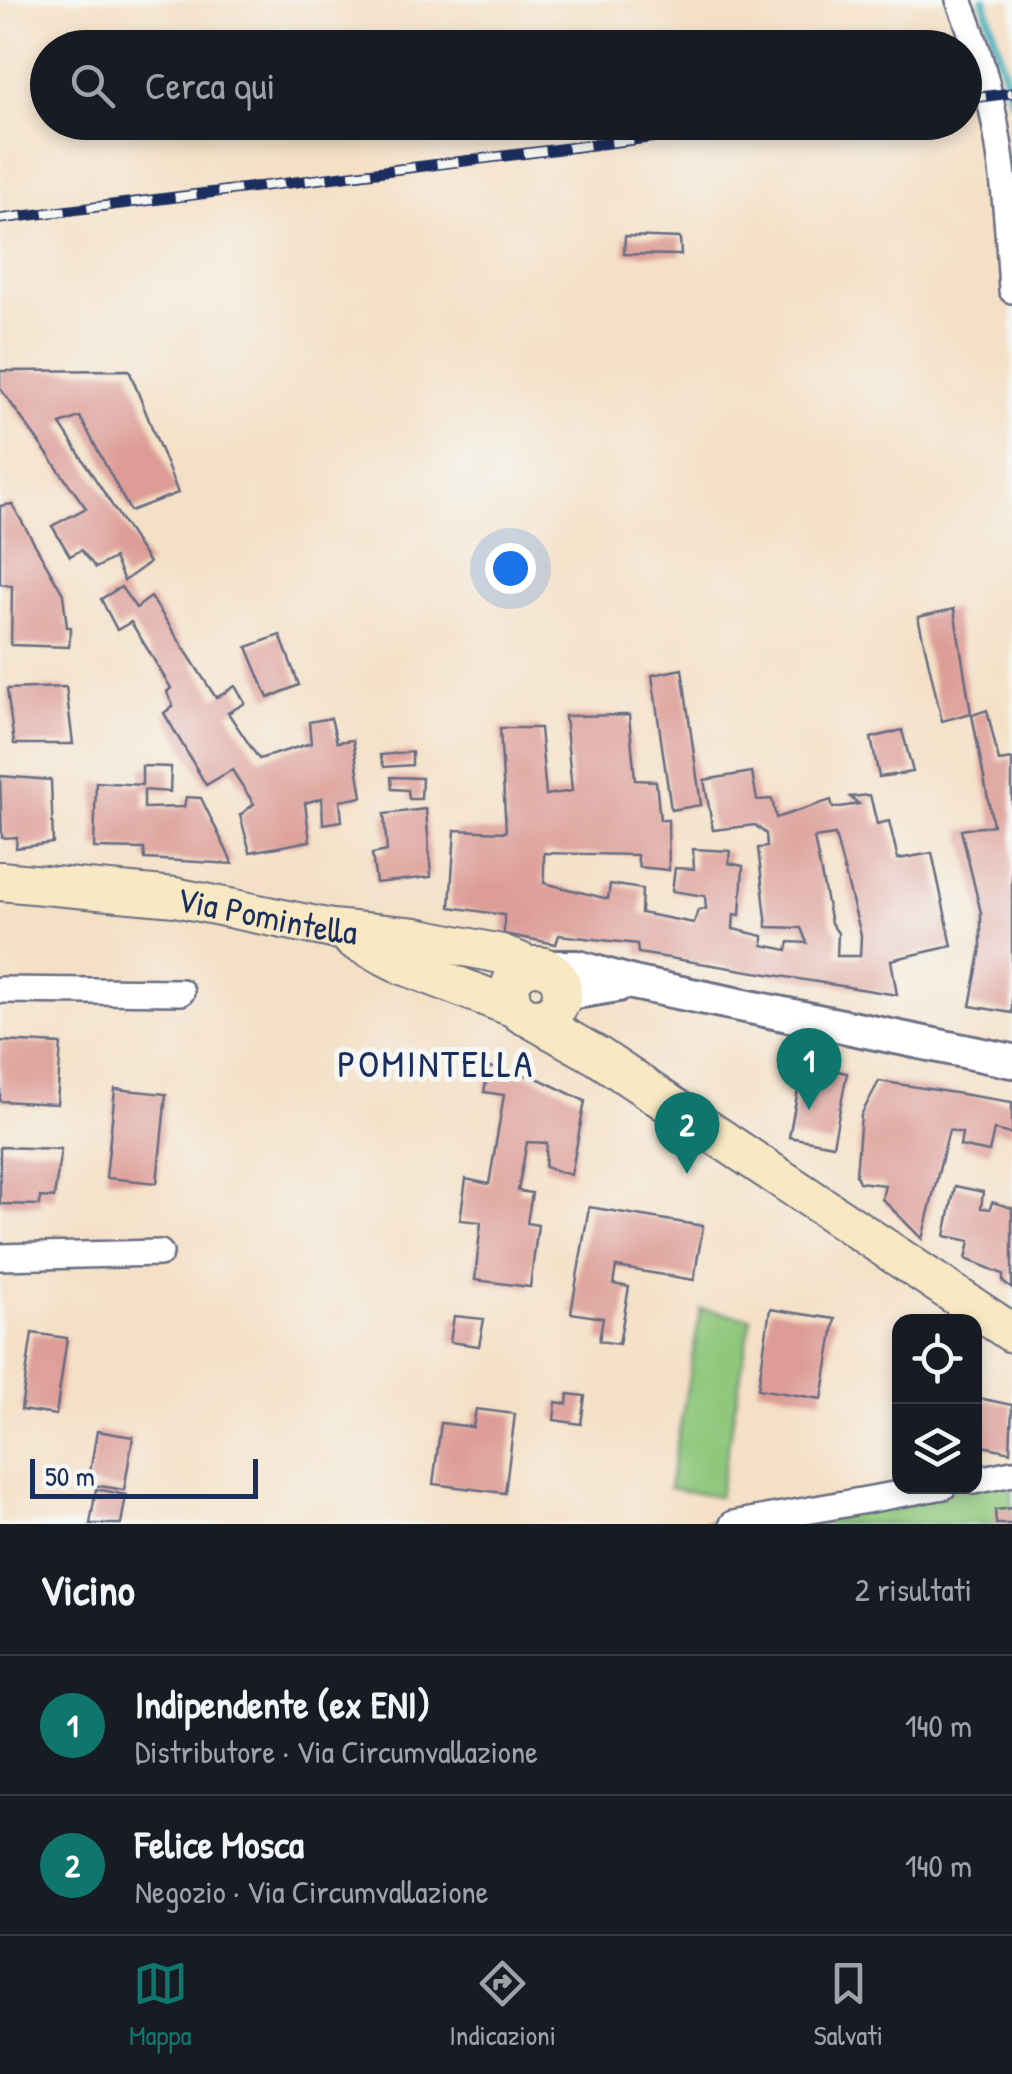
<!DOCTYPE html>
<html lang="it">
<meta charset="utf-8">
<style>
:root{--surface:#171b24;--page:#242831;--text:#f1f3f6;--muted:#9ea1a6;--line:#363941;--accent:#0f766e}
body{margin:0;font-family:"Patrick Hand",sans-serif;background:var(--page);color:var(--text)}
.controls{position:absolute;right:30px;bottom:30px;display:grid;overflow:hidden;border-radius:20px;box-shadow:0 5px 15px #0003}
.controls button{width:90px;height:90px;display:grid;place-items:center;padding:0;border:0;border-bottom:2px solid var(--line);background:var(--surface);color:var(--text);font:50px sans-serif}
.scale{position:absolute;left:30px;bottom:25px;width:228px;box-sizing:border-box;padding-left:10px;border:5px solid #1b2f5e;border-top:0;font-size:28px;line-height:35px;white-space:nowrap;color:#1b2f5e;-webkit-text-stroke:8px #f6f6f2;paint-order:stroke}
.you{position:absolute;left:510px;top:568px;width:35px;height:35px;margin:-25px;border:8px solid #fff;border-radius:50%;background:#1a73e8;box-shadow:0 0 0 15px #1a73e833}
.badge{display:grid;place-items:center;width:65px;height:65px;border-radius:50%;background:var(--accent);color:#fff;font-size:32px;font-weight:700}
.pin{position:absolute;translate:-50% -82px;filter:drop-shadow(0 2px 5px #0008)}
.pin::after{content:'';position:absolute;top:52px;width:35px;height:30px;background:inherit;clip-path:polygon(0 0,100% 0,50% 100%)}
.list{margin:0;padding:0;list-style:none}
h2{display:flex;justify-content:space-between;align-items:center;height:130px;margin:0;padding:0 40px;font-size:42px}
h2 small{font-size:32px;font-weight:400;color:var(--muted)}
.list li{display:grid;grid-template-columns:65px 1fr auto;gap:30px;align-items:center;box-sizing:border-box;height:140px;padding:0 40px;border-top:2px solid var(--line)}
.list b{display:block;font-size:38px;white-space:nowrap}
.list p{margin:0;font-size:32px;white-space:nowrap;color:var(--muted)}
.list em{font-size:32px;font-style:normal;color:var(--muted)}
.icon{flex:none;width:55px;height:55px;fill:none;stroke:currentColor;stroke-width:2;stroke-linecap:round;stroke-linejoin:round}
.map{position:relative;flex:none;width:1012px;height:1524px;overflow:hidden}
.search{position:absolute;background:var(--surface);box-shadow:0 5px 15px #0003;left:30px;right:30px;top:30px;height:110px;display:flex;align-items:center;gap:25px;box-sizing:border-box;padding:0 35px;border-radius:55px;color:var(--muted);font-size:38px}
.sheet{height:410px;background:var(--surface)}
nav{display:flex;justify-content:space-around;align-items:center;box-sizing:border-box;height:140px;border-top:2px solid var(--line);background:var(--surface);font-size:28px;color:var(--muted)}
nav a{display:grid;justify-items:center;gap:5px}
nav .on{color:var(--accent)}
.map>svg:first-child{display:block}
.green{fill:#8fc77b;stroke:#557b6c;stroke-width:2.5}
.lines{fill:none;stroke-linecap:round;stroke-linejoin:round}
.stream{stroke:#3fafbb;stroke-width:9}
.building{fill:#dd9c96;fill-rule:evenodd}
.minor-casing{stroke:#676d82;stroke-width:30}
.tertiary-casing{stroke:#676d82;stroke-width:38}
.secondary-casing{stroke:#676d82;stroke-width:42}
.minor{stroke:#fff;stroke-width:25}
.tertiary{stroke:#fff;stroke-width:32}
.secondary{stroke:#f8e8c3;stroke-width:38}
.rail-casing{stroke:#1b2f5e;stroke-width:11}
.rail{stroke:#f6f6f2;stroke-width:8;stroke-dasharray:22;stroke-linecap:butt}
.labels{text-anchor:middle;dominant-baseline:central;stroke-width:10;stroke-linejoin:round;paint-order:stroke}
.street-label{font-size:35px;fill:#1b2f5e;stroke:#f6f6f2}
.neighbourhood-label{font-size:38px;letter-spacing:2.5px;fill:#1b2f5e;stroke:#f6f6f2}
</style>
<div class="map">
<svg width="1012" height="1524" viewBox="0 0 1012 1524">
<rect width="100%" height="100%" fill="#f6f6f2"/>
<filter id="ink" filterUnits="userSpaceOnUse"><feTurbulence type="fractalNoise" baseFrequency=".01" numOctaves="2"/><feDisplacementMap in="SourceGraphic" scale="20" xChannelSelector="R" yChannelSelector="G"/><feConvolveMatrix kernelMatrix="1 2 1 2 8 2 1 2 1" color-interpolation-filters="sRGB"/></filter>
<filter id="wash" filterUnits="userSpaceOnUse"><feTurbulence type="fractalNoise" baseFrequency=".0048" numOctaves="4" result="noise"/><feDisplacementMap in="SourceGraphic" scale="40" xChannelSelector="R" yChannelSelector="G"/><feGaussianBlur stdDeviation="2.25" result="paint"/><feColorMatrix in="noise" values="0 0 0 0 0 0 0 0 0 0 0 0 0 0 0 0 0 1.4 0 .05"/><feComposite in="paint" operator="in"/></filter>
<g filter="url(#wash)">
<rect width="100%" height="100%" fill="#f4e0c6"/>
<g class="green">
<polygon points="701,1309 751,1318 719,1497 669,1488"/>
<polygon points="1012,1464 1012,1524 699,1524 899,1486 974,1486"/>
</g>
<g class="lines">
<polyline class="stream" points="984,0 1012,101"/>
</g>
<g id="blocks">
<g class="building">
<polygon points="548,41 549,48 522,48 522,43"/>
<polygon points="625,236 680,238 681,255 624,254"/>
<polygon points="129,370 178,493 130,511 80,417 60,424 149,563 124,581 114,558 96,568 81,550 70,556 52,526 86,508 0,388 0,371"/>
<polygon points="12,504 63,594 67,627 71,627 69,647 11,645 12,586 0,584 0,506"/>
<polygon points="121,587 136,608 151,597 216,698 235,686 245,703 228,713 259,759 311,743 309,722 331,718 337,742 353,740 362,797 340,801 342,821 323,824 322,798 305,803 310,841 250,852 240,815 254,804 232,770 206,785 164,713 173,706 167,692 171,688 131,622 117,630 101,599"/>
<polygon points="954,609 971,713 942,721 918,617"/>
<polygon points="280,635 299,685 268,698 247,647"/>
<polygon points="682,669 701,805 671,810 652,675"/>
<polygon points="66,687 73,744 14,744 7,689"/>
<polygon points="987,710 999,761 1012,759 1012,1013 970,1006 981,948 981,913 961,830 993,825 972,715"/>
<path d="M 629,715 L 635,780 L 656,781 L 660,820 L 668,820 L 669,870 L 639,867 L 637,855 L 544,853 L 544,883 L 608,899 L 610,884 L 642,889 L 641,913 L 694,923 L 698,910 L 706,909 L 705,896 L 672,891 L 675,868 L 694,869 L 693,849 L 730,851 L 729,863 L 743,866 L 740,915 L 734,914 L 733,929 L 763,936 L 763,945 L 787,950 L 789,942 L 807,943 L 801,928 L 767,927 L 758,848 L 767,847 L 766,834 L 755,825 L 713,830 L 704,780 L 752,772 L 757,800 L 772,799 L 776,818 L 831,800 L 833,808 L 859,804 L 850,797 L 870,795 L 877,824 L 889,821 L 898,859 L 932,853 L 952,946 L 891,960 L 897,995 L 638,953 L 637,944 L 559,935 L 556,944 L 504,934 L 504,915 L 450,907 L 455,830 L 506,832 L 500,728 L 540,728 L 546,795 L 572,791 L 565,716 ZM 835,835 L 861,935 L 860,956 L 837,956 L 838,933 L 831,923 L 814,838 Z"/>
<polygon points="902,730 913,772 879,777 871,738"/>
<polygon points="412,752 412,765 384,767 380,755"/>
<polygon points="142,766 171,767 170,792 144,790 144,808 184,807 186,797 201,798 233,864 145,859 144,849 94,848 96,782 142,785"/>
<polygon points="0,776 51,780 53,843 16,848 17,837 2,838"/>
<polygon points="391,777 422,778 421,799 409,799 408,790 392,789"/>
<polygon points="426,809 431,877 376,883 372,854 387,851 384,814"/>
<polygon points="0,1041 61,1044 57,1104 0,1101"/>
<polygon points="803,1064 847,1073 833,1145 789,1137"/>
<polygon points="489,1067 535,1077 585,1101 571,1175 545,1167 547,1143 527,1142 518,1191 532,1193 527,1223 538,1225 530,1287 475,1280 481,1222 460,1220 466,1179 489,1184 504,1095 484,1092"/>
<polygon points="879,1081 1012,1102 1012,1134 994,1130 989,1152 960,1146 962,1133 949,1130 922,1239 882,1199 885,1185 859,1182 856,1175 861,1115"/>
<polygon points="115,1089 166,1094 157,1183 106,1178"/>
<polygon points="0,1147 61,1149 54,1198 40,1197 40,1205 0,1204"/>
<polygon points="955,1186 983,1192 981,1208 990,1209 992,1202 1012,1208 1012,1289 1003,1282 1003,1274 966,1259 970,1241 945,1236"/>
<polygon points="589,1207 703,1226 694,1280 616,1267 613,1284 629,1287 619,1344 599,1341 603,1318 571,1313"/>
<polygon points="770,1309 835,1319 822,1399 758,1389"/>
<polygon points="454,1316 484,1319 479,1346 450,1342"/>
<polygon points="32,1333 67,1338 56,1415 21,1410"/>
<polygon points="568,1394 585,1396 581,1424 554,1420 556,1402 567,1404"/>
<polygon points="974,1397 1012,1405 1010,1452 974,1444"/>
<polygon points="476,1409 515,1414 505,1493 433,1484 441,1423 473,1427"/>
<polygon points="97,1431 133,1437 124,1490 88,1484"/>
<polygon points="96,1489 126,1495 121,1524 90,1524"/>
<polygon points="1012,1508 1012,1524 996,1524 995,1510"/>
</g>
</g>
</g>
<g filter="url(#ink)">
<use href="#blocks" fill-opacity="0" stroke="#676d82" stroke-width="2.5"/>
<g class="lines">
<defs>
<g id="minor">
<path d="M 959,0 C 999,97 1006,185 1012,290"/>
<polyline points="0,990 181,992"/>
<polyline points="0,1257 160,1253"/>
<polyline points="974,1481 1012,1473"/>
<polyline points="733,1524 944,1486"/>
</g>
<g id="tertiary">
<polyline points="546,967 577,967 633,983 1012,1061"/>
<polyline points="563,994 618,985"/>
</g>
<g id="secondary">
<path id="s1" d="M 0,881 L 175,897 L 332,929 L 416,937 L 501,954 L 529,966"/>
<polyline points="352,939 403,965 515,1008"/>
<circle cx="536" cy="992" r="26"/>
<polyline points="530,1018 599,1057 1012,1333"/>
</g>
</defs>
<use href="#minor" class="minor-casing"/>
<use href="#tertiary" class="tertiary-casing"/>
<use href="#secondary" class="secondary-casing"/>
<use href="#minor" class="minor"/>
<use href="#tertiary" class="tertiary"/>
<use href="#secondary" class="secondary"/>
<defs>
<g id="rail">
<polyline points="964,99 1012,93"/>
<polyline points="0,219 776,122"/>
</g>
</defs>
<use href="#rail" class="rail-casing"/>
<use href="#rail" class="rail"/>
</g>
</g>
<g class="labels">
<g class="street-label">
<text stroke="none"><textPath href="#s1" startOffset="270">Via Pomintella</textPath></text>
</g>
<g class="neighbourhood-label">
<text x="436" y="1063">POMINTELLA</text>
</g>
</g>
</svg>
<div class="controls">
<button><svg class="icon" aria-label="locate" viewBox="0 0 24 24"><circle cx="12" cy="12" r="6"/><path d="M12 2v4M12 18v4M2 12h4M18 12h4"/></svg></button>
<button><svg class="icon" aria-label="layers" viewBox="0 0 24 24"><path d="M12 4l9 5-9 5-9-5zM3 14l9 5 9-5"/></svg></button>
</div>
<div class="scale">50 m</div>
<div class="you"></div>
<div class="pin badge" style="left:809px;top:1110px">1</div>
<div class="pin badge" style="left:687px;top:1174px">2</div>
<div class="search"><svg class="icon" aria-label="search" viewBox="0 0 24 24"><circle cx="10" cy="10" r="6"/><path d="M15 15l6 6"/></svg>Cerca qui</div>
</div>
<section class="sheet">
<h2>Vicino<small>2 risultati</small></h2>
<ul class="list">
<li><span class="badge">1</span><div><b>Indipendente (ex ENI)</b><p>Distributore · Via Circumvallazione</p></div><em>140 m</em></li>
<li><span class="badge">2</span><div><b>Felice Mosca</b><p>Negozio · Via Circumvallazione</p></div><em>140 m</em></li>
</ul>
</section>
<nav>
<a class="on"><svg class="icon" aria-label="map" viewBox="0 0 24 24"><path d="M3 6l6-2 6 2 6-2v14l-6 2-6-2-6 2zM9 4v14M15 6v14"/></svg>Mappa</a>
<a><svg class="icon" aria-label="directions" viewBox="0 0 24 24"><path d="M12 3l9 9-9 9-9-9zM9 14v-3h6M13 9l2 2-2 2"/></svg>Indicazioni</a>
<a><svg class="icon" aria-label="saved" viewBox="0 0 24 24"><path d="M7 4h10v16l-5-4-5 4z"/></svg>Salvati</a>
</nav>
